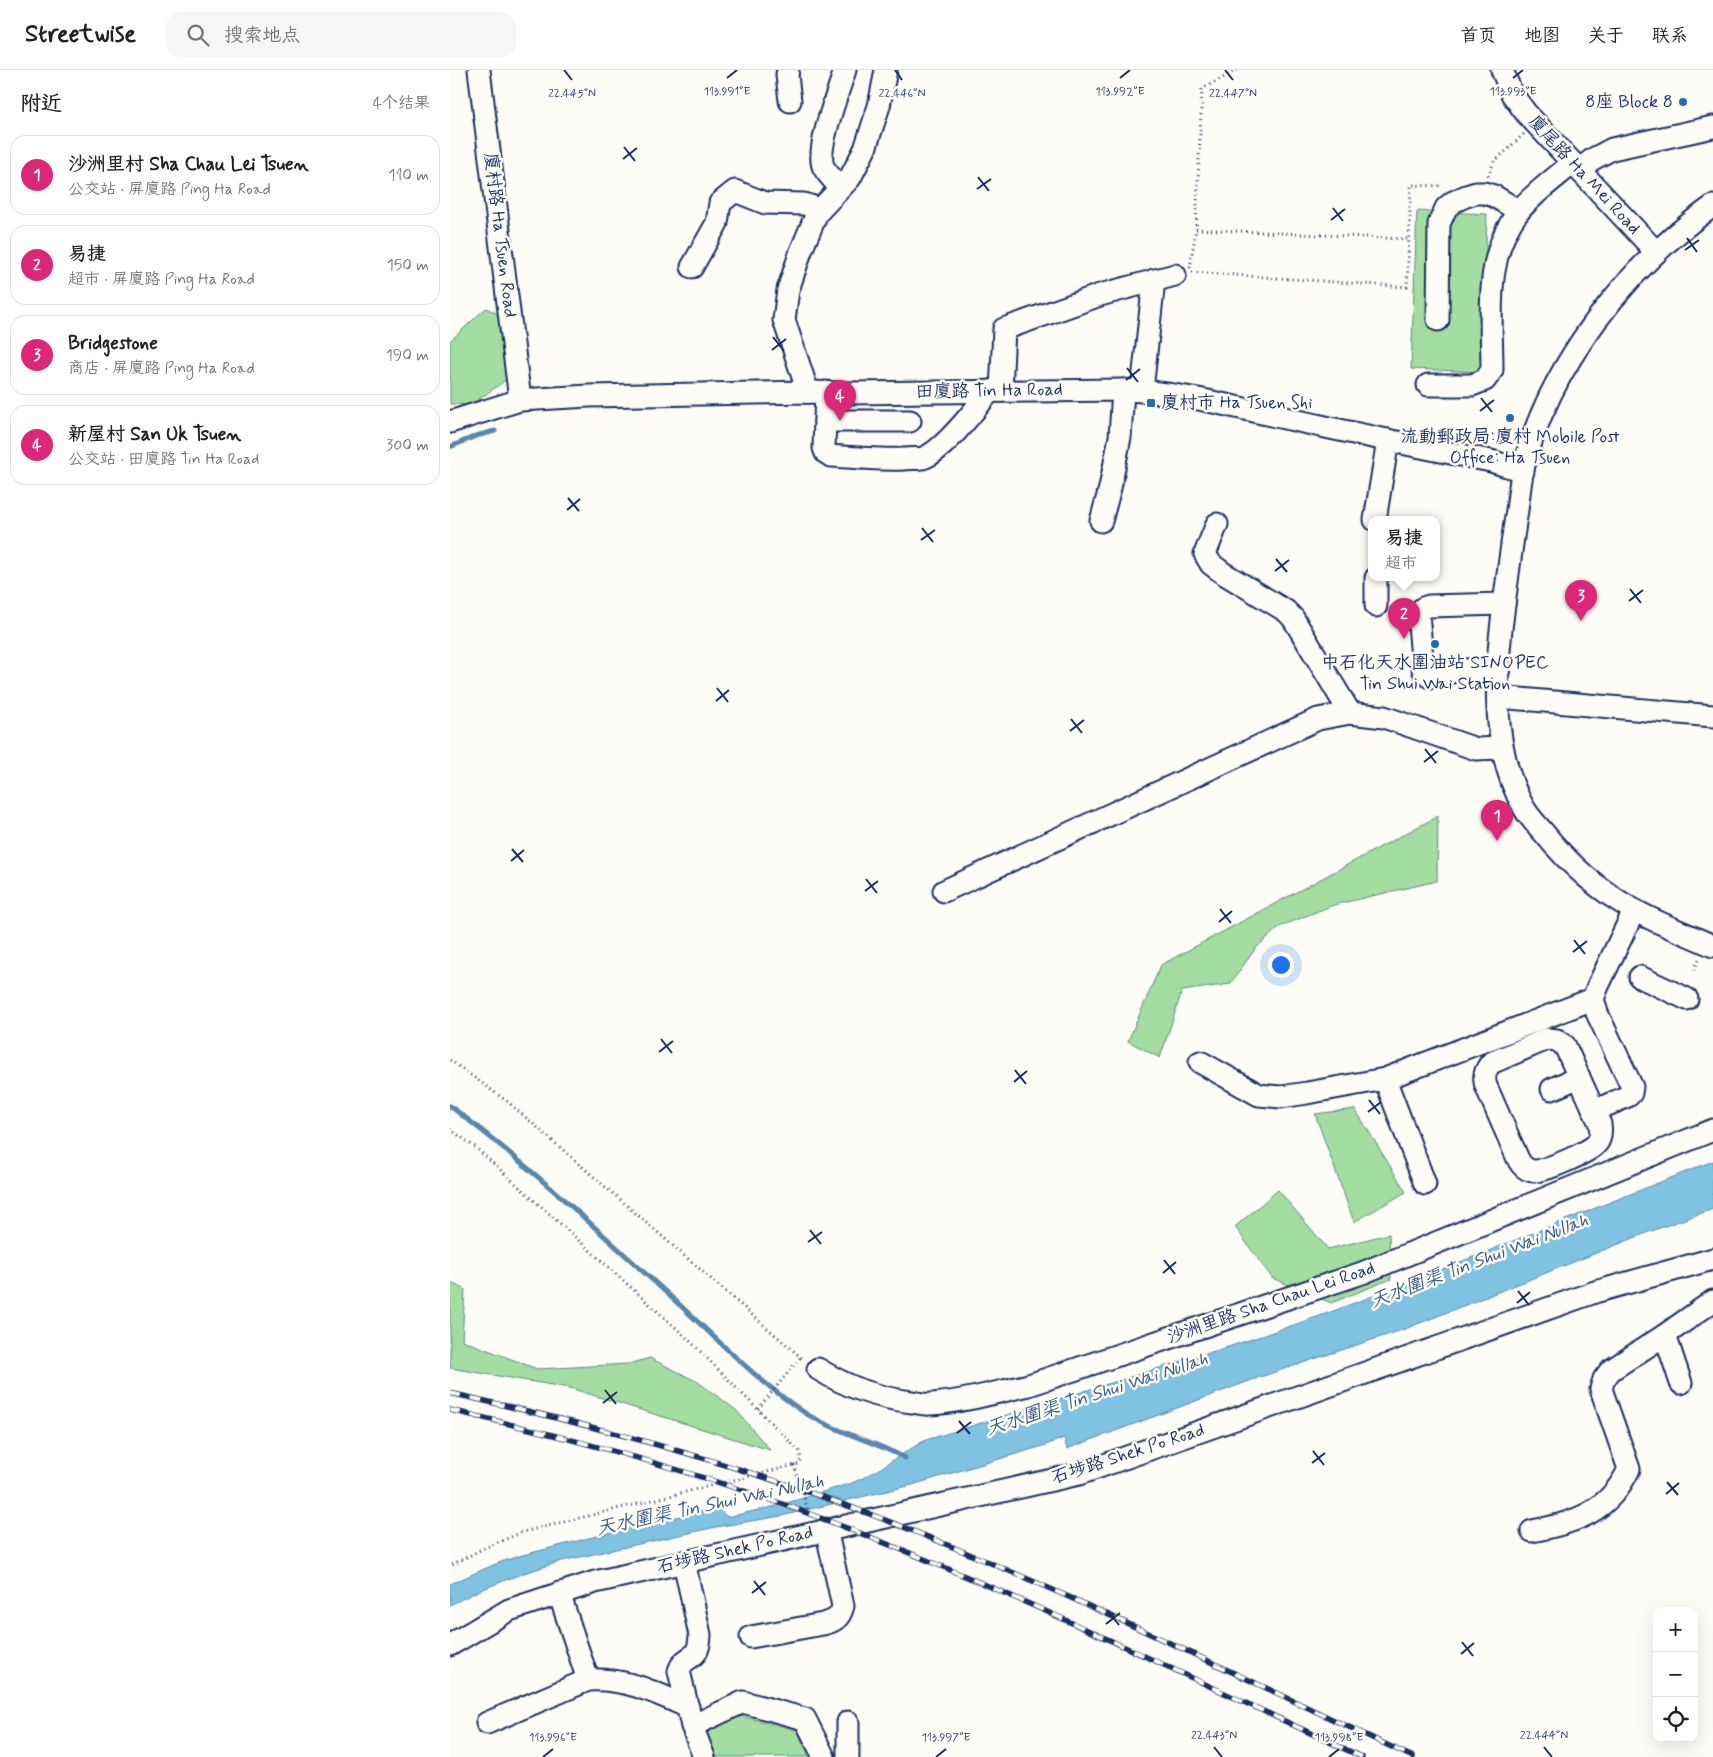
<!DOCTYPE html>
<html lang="zh">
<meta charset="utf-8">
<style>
:root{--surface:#fff;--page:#f6f6f6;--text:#202124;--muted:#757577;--line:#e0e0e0;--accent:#db2777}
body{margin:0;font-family:Mynerve,"LXGW WenKai TC",sans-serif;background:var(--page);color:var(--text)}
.controls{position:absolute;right:15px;bottom:15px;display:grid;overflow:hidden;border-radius:10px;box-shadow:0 5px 20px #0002}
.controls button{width:45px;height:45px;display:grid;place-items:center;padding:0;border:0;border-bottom:1px solid var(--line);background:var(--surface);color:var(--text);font:25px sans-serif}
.you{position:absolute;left:830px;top:894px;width:18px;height:18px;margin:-12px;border:4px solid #fff;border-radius:50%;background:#1a73e8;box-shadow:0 0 0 8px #1a73e833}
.badge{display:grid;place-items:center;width:32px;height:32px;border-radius:50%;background:var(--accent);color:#fff;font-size:16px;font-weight:700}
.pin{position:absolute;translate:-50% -41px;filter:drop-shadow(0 1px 2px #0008)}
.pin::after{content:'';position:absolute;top:26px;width:18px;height:15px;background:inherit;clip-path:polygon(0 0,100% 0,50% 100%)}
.popup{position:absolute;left:918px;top:446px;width:72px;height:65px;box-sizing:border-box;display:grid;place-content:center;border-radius:10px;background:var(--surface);filter:drop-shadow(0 1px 4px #0005);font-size:16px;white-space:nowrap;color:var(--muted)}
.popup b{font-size:19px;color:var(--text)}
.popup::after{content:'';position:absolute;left:50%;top:100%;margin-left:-10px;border:10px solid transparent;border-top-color:var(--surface)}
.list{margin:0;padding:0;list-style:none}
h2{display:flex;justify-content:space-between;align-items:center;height:65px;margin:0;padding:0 20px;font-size:21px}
h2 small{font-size:16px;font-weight:400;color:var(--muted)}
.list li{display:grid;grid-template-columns:32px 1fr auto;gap:15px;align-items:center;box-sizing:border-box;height:80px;margin:0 10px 10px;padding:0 10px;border:1px solid var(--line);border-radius:15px}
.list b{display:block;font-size:19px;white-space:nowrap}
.list p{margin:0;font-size:16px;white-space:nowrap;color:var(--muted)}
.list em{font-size:16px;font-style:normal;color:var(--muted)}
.icon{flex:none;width:28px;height:28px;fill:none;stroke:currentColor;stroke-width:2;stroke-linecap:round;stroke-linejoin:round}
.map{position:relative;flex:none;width:1263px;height:1687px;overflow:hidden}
header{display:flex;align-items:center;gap:30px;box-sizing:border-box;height:70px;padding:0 25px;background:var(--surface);border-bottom:1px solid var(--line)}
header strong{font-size:24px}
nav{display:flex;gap:28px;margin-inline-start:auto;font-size:18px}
.search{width:350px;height:45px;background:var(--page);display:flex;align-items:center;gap:12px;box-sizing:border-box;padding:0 18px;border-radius:15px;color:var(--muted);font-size:19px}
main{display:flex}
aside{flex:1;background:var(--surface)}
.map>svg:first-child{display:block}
.green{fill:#a3dda2;stroke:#5f8680}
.water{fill:#80c2e1;stroke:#5887ad}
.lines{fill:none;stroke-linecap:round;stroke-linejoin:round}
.stream{stroke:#5887ad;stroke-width:5}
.minor-casing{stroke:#1b2f5e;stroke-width:25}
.path{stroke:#1b2f5e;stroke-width:3;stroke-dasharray:1 4;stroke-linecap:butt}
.minor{stroke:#fdfcf7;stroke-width:21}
.rail-casing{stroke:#1b2f5e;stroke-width:5.5}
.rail{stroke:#fdfcf7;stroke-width:4;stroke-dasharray:11;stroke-linecap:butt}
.ticks{fill:none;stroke:#1b2f5e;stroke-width:2}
.poi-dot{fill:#1f6fb2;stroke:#fdfcf7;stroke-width:2}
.labels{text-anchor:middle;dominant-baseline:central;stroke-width:5;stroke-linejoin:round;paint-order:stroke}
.poi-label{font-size:18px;fill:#1b2f5e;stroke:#fdfcf7}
.street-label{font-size:18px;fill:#1b2f5e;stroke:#fdfcf7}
.water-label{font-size:19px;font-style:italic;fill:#395b85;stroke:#fdfcf7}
.ticks-label{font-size:12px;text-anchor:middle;fill:#1b2f5e;stroke:#fdfcf7;stroke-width:5;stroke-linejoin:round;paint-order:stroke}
</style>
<header>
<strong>Streetwise</strong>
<div class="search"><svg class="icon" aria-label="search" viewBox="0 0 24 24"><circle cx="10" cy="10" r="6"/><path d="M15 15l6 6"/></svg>搜索地点</div>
<nav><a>首页</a><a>地图</a><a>关于</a><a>联系</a></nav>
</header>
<main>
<aside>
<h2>附近<small>4个结果</small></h2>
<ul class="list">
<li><span class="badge">1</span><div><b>沙洲里村 Sha Chau Lei Tsuen</b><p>公交站 · 屏廈路 Ping Ha Road</p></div><em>110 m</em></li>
<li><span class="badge">2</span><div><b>易捷</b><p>超市 · 屏廈路 Ping Ha Road</p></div><em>150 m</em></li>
<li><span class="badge">3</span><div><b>Bridgestone</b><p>商店 · 屏廈路 Ping Ha Road</p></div><em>190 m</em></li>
<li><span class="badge">4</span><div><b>新屋村 San Uk Tsuen</b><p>公交站 · 田廈路 Tin Ha Road</p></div><em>300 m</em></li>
</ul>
</aside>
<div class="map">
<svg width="1263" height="1687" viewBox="0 0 1263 1687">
<rect width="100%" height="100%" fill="#fdfcf7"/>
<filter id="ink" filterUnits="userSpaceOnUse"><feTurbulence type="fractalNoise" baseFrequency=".02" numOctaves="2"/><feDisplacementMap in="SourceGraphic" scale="10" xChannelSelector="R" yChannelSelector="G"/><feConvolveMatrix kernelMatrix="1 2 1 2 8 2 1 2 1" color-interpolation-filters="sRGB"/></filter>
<g filter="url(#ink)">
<g class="green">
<polygon points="967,141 1037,144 1032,302 961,299"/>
<polygon points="36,238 50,245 57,309 21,335 0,334 0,271"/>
<polygon points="988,746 987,811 883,835 829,857 806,878 780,914 732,921 710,988 678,971 711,895"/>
<polygon points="905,1039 956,1122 904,1152 865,1044"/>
<polygon points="828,1120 878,1179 939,1164 941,1209 881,1233 822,1208 785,1157"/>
<polygon points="0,1213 15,1219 12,1270 87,1299 178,1294 200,1288 248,1312 286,1340 320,1380 120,1318 0,1298"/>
<polygon points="283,1644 347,1660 359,1687 257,1687 250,1666 258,1653"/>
</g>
<path class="water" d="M 1263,1091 L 1263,1139 L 1204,1160 L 955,1259 L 813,1306 L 617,1379 L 614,1368 L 593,1376 L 462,1415 L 331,1446 L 266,1457 L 112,1491 L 71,1504 L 28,1521 L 0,1535 L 0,1514 L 48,1493 L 69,1486 L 186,1456 L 267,1438 L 277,1447 L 327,1436 L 402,1413 C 429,1402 451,1383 476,1370 L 784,1275 L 867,1247 L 963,1211 Z"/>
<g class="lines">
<g class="stream">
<polyline points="0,377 26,366 45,361"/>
<path d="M 0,1036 C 82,1097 156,1168 232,1237 C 272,1274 310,1313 355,1343 C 385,1362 424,1371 455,1388"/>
</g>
<defs>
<g id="minor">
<polyline points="29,0 70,330"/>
<polyline points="338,0 337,5 340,31"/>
<polyline points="1052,0 1062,24 1076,43 1206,182"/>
<polyline points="1129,100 1143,89 1162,79 1263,57"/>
<path d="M 390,118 C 385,111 376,103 373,96 C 366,78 389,20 395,0"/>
<path d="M 1263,136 C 1177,196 1099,296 1073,399 C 1070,412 1069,426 1067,440 C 1062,472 1058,504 1054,535 C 1045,601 1040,678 1074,738 C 1079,747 1087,755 1094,763 C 1119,794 1149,821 1184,840 C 1209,854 1237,864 1263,876"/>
<polyline points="242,197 267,153 270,133 285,121 315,133 354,134 370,139"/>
<polyline points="988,250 989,154 996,138 1003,132 1016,126 1026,123 1034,123 1044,126 1069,141"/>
<path d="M 978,315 L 1022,315 L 1035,310 L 1042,300 C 1042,247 1033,186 1069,141 C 1084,123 1105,108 1123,93"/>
<polyline points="692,320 704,210"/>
<polyline points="551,321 554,259 650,225 725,205"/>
<polyline points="358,322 334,250 338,220 351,181 367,143 400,108 415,79 429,36 436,0"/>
<path d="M 376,322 L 374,378 L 376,383 L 381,386 C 406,388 430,390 454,389 C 460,388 467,389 473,388 C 494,381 526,338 540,321"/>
<polyline points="375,351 460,351"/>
<path d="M 0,352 L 70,330 L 139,326 L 358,322 L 396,323 L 673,320 C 732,322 787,338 844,350 C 910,365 975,378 1041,391 L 1073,401"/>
<polyline points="925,450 938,370"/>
<polyline points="651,451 660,418 670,367 673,320"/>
<polyline points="767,454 755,484 761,494 773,503 836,541 843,548 900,643"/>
<polyline points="926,508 926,536"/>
<polyline points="1049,599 1010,600 980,607 976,604 973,599 968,543 973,538 979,536 1054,534"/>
<polyline points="1048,627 1263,646"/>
<polyline points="494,821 868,649 900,643 934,647 1026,679 1052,678"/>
<polyline points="1190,907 1237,929"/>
<polyline points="1143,929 1147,943 1182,1017 1181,1023 1178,1026 1144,1041"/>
<path d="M 1097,969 L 1107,970 L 1115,976 L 1150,1054 C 1151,1061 1151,1068 1147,1073 C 1141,1082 1093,1102 1083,1101 C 1076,1100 1071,1095 1068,1089 L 1036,1016 C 1033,1007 1035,1000 1041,993 Z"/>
<polyline points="750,992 809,1025 831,1027 857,1023 935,1009 1143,929 1148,916 1184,841"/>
<polyline points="935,1009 975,1114"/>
<polyline points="1102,1019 1129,1007"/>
<path d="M 368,1299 C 397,1317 428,1328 462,1332 C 468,1333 475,1335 481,1334 C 514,1332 547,1322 579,1315 L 912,1203 L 1263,1060"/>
<polyline points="1231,1313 1215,1265 1263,1231"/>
<path d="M 1082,1461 C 1125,1453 1159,1442 1179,1399 L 1151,1319 L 1154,1309 L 1161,1300 L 1215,1265"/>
<path d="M 234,1492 L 250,1565 C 249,1594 235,1582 229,1601 L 242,1656 L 254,1687"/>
<polyline points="109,1523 138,1610"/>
<path d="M 301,1567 L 373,1554 C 385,1551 390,1548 393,1536 L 376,1459"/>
<polyline points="0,1575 59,1540 145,1512 629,1404 1145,1222 1263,1189"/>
<path d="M 37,1653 L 138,1610 C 176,1608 204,1622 238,1637"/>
<polyline points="242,1656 293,1632 355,1649 374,1687"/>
<polyline points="398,1687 398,1652"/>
</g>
</defs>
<use href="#minor" class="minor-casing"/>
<g class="path">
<polyline points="787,0 752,19 746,159 959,169"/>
<polyline points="1038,106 1044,92 1074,64"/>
<polyline points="740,198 746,159"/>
<polyline points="742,202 957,217 961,115 993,116"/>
<polyline points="1244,900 1249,889"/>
<polyline points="0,990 58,1032 354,1290"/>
<polyline points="0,1059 25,1077 236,1267 349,1381 351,1389 349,1394 73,1462 32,1479 0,1496"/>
<polyline points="308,1339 350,1288"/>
<polyline points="344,1395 360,1447"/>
</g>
<use href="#minor" class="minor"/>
<defs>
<g id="rail">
<path d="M 0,1323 C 148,1356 296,1396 438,1451 C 617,1521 789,1606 963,1687"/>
<path d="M 0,1340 C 118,1367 236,1399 349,1440 C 542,1511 726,1601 912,1687"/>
</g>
</defs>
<use href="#rail" class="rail-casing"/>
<use href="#rail" class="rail"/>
</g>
</g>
<path class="ticks" d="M 114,0 L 122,10M 445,0 L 452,10M 775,0 L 783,10M 277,8 L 287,0M 670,8 L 680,0M 1063,8 L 1073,0M 174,77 L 185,91M 173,89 L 187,78M 528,107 L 539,121M 527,119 L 541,109M 883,138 L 893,151M 881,150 L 895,139M 1237,168 L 1247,182M 1235,180 L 1249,170M 323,267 L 334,281M 322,280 L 336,269M 677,298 L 688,312M 676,310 L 690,299M 1031,328 L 1042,342M 1030,341 L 1044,330M 118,428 L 129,441M 117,440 L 130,429M 472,458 L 483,472M 471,470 L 485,460M 826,489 L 837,502M 825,501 L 839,490M 1180,519 L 1191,533M 1179,531 L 1193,520M 267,618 L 278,632M 266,631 L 279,620M 621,649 L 632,663M 620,661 L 634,650M 975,679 L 986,693M 974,692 L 988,681M 62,779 L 73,792M 61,791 L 74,780M 416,809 L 427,823M 415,821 L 428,811M 770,839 L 781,853M 769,852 L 782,841M 1124,870 L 1135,884M 1123,882 L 1137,871M 211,969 L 222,983M 209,982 L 223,971M 565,1000 L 576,1014M 564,1012 L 577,1001M 919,1030 L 930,1044M 918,1042 L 931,1032M 360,1160 L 371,1174M 358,1172 L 372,1162M 714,1190 L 725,1204M 713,1203 L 726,1192M 1068,1221 L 1079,1235M 1067,1233 L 1080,1222M 155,1320 L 166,1334M 153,1333 L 167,1322M 509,1351 L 520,1364M 507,1363 L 521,1352M 863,1381 L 874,1395M 862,1393 L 875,1383M 1217,1412 L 1228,1425M 1216,1424 L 1229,1413M 304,1511 L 315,1525M 302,1523 L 316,1512M 658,1541 L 669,1555M 656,1554 L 670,1543M 1012,1572 L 1023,1586M 1011,1584 L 1024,1573M 764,1677 L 772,1687M 1094,1677 L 1102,1687M 93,1687 L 103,1679M 486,1687 L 496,1679M 879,1687 L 889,1679"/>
<g class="poi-dot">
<circle cx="1233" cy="32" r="5"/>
<rect x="696" y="328" width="10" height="10" rx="2.5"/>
<circle cx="1060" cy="348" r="5"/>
<circle cx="985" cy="574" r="5"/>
</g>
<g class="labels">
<g class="poi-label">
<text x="1223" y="32" text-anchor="end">8座 Block 8</text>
<text x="711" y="333" text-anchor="start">廈村市 Ha Tsuen Shi</text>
<text x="1060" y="367">流動郵政局:廈村 Mobile Post<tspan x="1060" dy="21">Office: Ha Tsuen</tspan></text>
<text x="985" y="593">中石化天水圍油站 SINOPEC<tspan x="985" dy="21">Tin Shui Wai Station</tspan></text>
</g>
<g class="street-label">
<text transform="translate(1134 105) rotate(47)">廈尾路 Ha Mei Road</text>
<text transform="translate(50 165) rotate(83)">廈村路 Ha Tsuen Road</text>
<text transform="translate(539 321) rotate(-1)">田廈路 Tin Ha Road</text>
<text transform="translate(821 1233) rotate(-19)">沙洲里路 Sha Chau Lei Road</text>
<text transform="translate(678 1384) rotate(-18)">石埗路 Shek Po Road</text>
<text transform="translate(285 1480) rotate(-13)">石埗路 Shek Po Road</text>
</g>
<g class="water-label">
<text transform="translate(1029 1191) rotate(-21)">天水圍渠 Tin Shui Wai Nullah</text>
<text transform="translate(647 1324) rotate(-18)">天水圍渠 Tin Shui Wai Nullah</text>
<text transform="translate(260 1435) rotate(-12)">天水圍渠 Tin Shui Wai Nullah</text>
</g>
</g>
<g class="ticks-label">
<text x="277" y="25">113.991°E</text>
<text x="670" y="25">113.992°E</text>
<text x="1063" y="25">113.993°E</text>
<text x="122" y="27">22.445°N</text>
<text x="452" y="27">22.446°N</text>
<text x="783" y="27">22.447°N</text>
<text x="764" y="1669">22.443°N</text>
<text x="1094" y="1669">22.444°N</text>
<text x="103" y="1671">113.996°E</text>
<text x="496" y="1671">113.997°E</text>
<text x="889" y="1671">113.998°E</text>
</g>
</svg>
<div class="controls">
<button>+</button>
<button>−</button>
<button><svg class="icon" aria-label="locate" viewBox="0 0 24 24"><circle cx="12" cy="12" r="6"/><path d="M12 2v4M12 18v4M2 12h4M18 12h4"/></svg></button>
</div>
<div class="you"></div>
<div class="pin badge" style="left:1047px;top:771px">1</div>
<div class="pin badge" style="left:954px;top:569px">2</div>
<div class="popup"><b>易捷</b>超市</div>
<div class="pin badge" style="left:1131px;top:551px">3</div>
<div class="pin badge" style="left:390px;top:351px">4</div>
</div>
</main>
